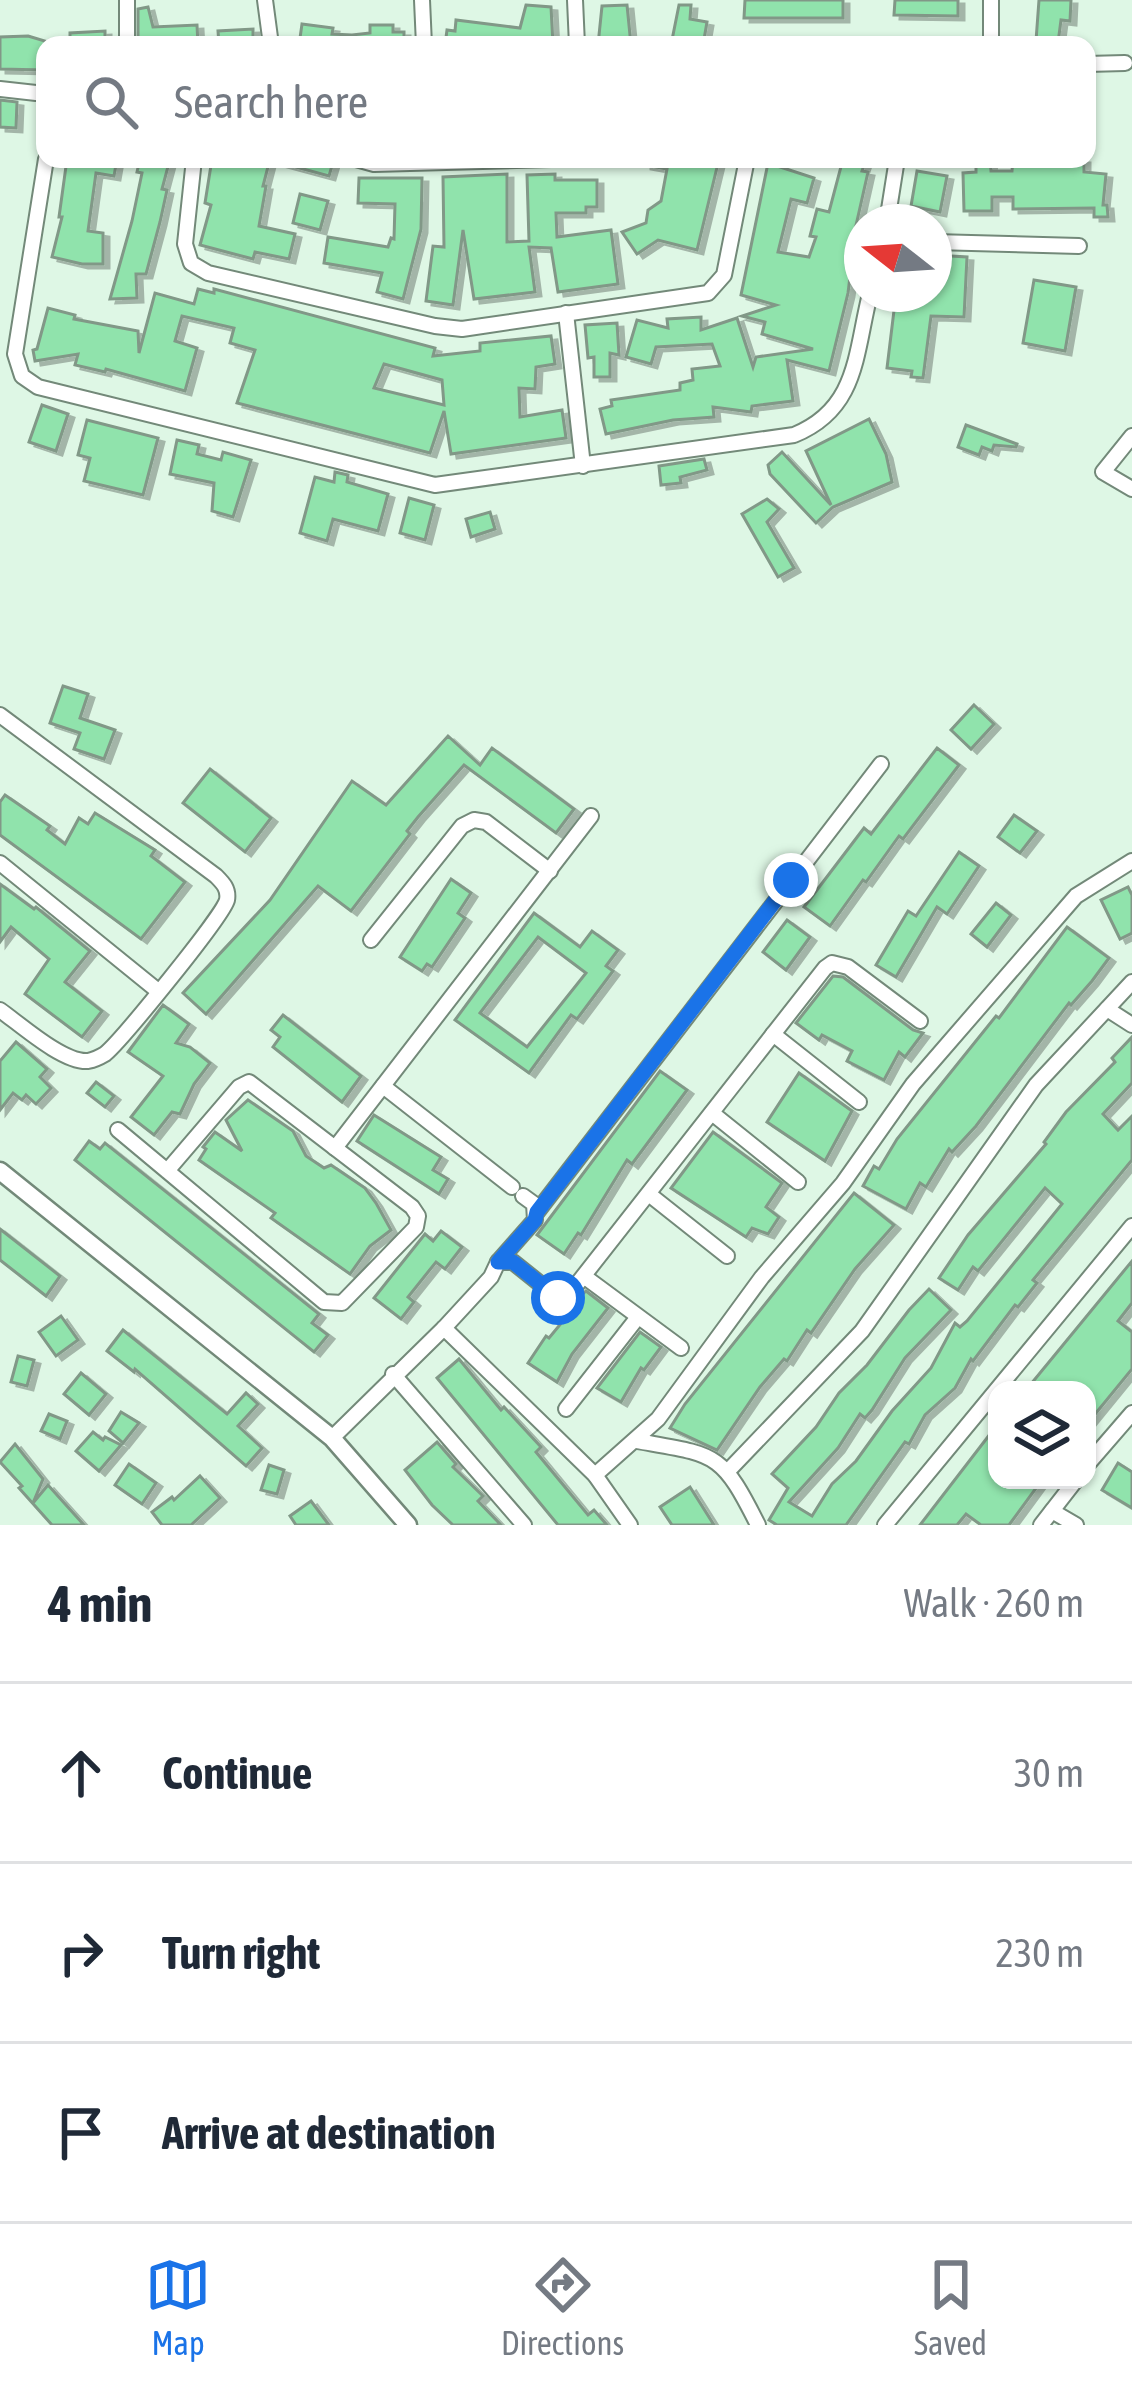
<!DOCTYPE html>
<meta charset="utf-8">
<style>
:root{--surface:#fff;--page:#f2f2f3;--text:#1f2937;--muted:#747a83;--line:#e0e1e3;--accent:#1a73e8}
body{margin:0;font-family:"Asap Condensed",sans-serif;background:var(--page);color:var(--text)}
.controls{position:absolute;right:36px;bottom:36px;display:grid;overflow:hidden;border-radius:24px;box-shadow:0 3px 9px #0004}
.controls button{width:108px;height:108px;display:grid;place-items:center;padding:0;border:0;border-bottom:3px solid var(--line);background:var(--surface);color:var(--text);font:60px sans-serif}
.compass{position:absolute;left:844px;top:204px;width:108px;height:108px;border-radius:50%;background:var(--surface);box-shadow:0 3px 9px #0004;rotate:287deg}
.stop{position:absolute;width:36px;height:36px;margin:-27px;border:9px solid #1a73e8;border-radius:50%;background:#fff}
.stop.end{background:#1a73e8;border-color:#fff;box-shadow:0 3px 12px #0008}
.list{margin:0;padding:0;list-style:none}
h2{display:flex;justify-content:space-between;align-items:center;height:156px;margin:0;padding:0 48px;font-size:51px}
h2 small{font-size:39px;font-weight:400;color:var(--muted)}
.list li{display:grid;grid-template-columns:78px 1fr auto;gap:36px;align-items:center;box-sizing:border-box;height:180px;padding:0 48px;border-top:3px solid var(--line)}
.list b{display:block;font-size:45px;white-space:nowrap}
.list em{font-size:39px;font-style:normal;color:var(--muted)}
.icon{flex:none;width:66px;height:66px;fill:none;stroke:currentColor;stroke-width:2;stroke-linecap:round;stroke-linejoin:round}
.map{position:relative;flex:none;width:1132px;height:1525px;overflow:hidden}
.search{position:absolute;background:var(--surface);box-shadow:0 3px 9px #0004;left:36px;right:36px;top:36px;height:132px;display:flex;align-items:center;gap:30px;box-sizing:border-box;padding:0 42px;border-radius:24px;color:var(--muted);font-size:45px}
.sheet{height:696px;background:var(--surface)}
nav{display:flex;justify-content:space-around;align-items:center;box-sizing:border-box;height:168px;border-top:3px solid var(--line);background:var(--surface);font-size:33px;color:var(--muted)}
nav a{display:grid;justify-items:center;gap:6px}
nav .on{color:var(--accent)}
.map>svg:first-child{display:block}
.building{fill:#90e3ac;stroke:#819887;stroke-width:3;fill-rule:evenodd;filter:url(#shadow)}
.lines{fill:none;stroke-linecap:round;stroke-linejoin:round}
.minor-casing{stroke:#738979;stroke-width:18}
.tertiary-casing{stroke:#738979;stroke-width:21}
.minor{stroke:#fff;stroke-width:14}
.tertiary{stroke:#fff;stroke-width:16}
.route{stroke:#1a73e8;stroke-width:15}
</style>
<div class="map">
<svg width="1132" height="1525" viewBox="0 0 1132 1525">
<defs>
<filter id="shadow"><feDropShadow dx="6" dy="4" stdDeviation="0" flood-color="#0004"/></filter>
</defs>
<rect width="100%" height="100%" fill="#def7e5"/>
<g class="building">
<polygon points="745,0 843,0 843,18 744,18"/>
<polygon points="895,0 958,0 958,16 894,15"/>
<polygon points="1039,0 1071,0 1070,21 1061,20 1058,43 1036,41"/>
<polygon points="526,5 551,7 553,45 445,45 447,30 455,31 456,20 520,28"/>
<polygon points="627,5 631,45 598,45 602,6"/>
<polygon points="679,5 691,5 690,19 707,22 703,45 671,45"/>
<polygon points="148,7 153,27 197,25 198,45 171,45 171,41 138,45 138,9"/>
<polygon points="302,24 333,28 332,34 352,35 370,33 370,25 393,25 393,32 404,32 404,45 299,45"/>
<polygon points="253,29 253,45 219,45 218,31"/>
<polygon points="105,31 105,45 70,45 70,33"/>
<polygon points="28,36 45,41 45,70 0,69 0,37"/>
<polygon points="0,100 17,102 16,128 0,127"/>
<polygon points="67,159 117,159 114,176 96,173 88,231 103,233 103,264 82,264 52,257 62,217 59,217"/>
<polygon points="140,159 170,159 162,189 167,190 160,222 146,274 136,274 137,298 110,299 132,221 142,173 137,172"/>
<polygon points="212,159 270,159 263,186 266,186 259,226 295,234 289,259 255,252 253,259 200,245 211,205 205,203"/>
<polygon points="282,159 334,159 329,176 281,163"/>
<polygon points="645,159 719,159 697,250 658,240 637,254 622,232 646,223 648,210 661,201 667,169 645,165"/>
<polygon points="843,159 866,159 862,171 868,172 850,252 853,253 848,293 829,371 787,360 793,401 752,406 751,412 713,407 714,417 673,420 606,434 600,409 612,406 611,400 680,390 680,383 693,380 692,369 720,366 712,344 656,347 651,364 626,357 637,320 668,328 667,319 701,317 701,330 737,318 753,367 756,357 813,349 762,334 765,322 742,316 776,305 741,295 768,163 814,178 807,203 791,199 778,252 809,257 816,237 810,236 817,209 829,212"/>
<polygon points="976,159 990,159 991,171 1012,171 1013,159 1084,159 1084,172 1106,174 1103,205 1107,205 1108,217 1094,217 1094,208 1013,209 1013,197 992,197 992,211 964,211 963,173 976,172"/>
<polygon points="917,171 947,176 940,212 911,206"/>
<polygon points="507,174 507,242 529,241 527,175 555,174 555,180 597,180 597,207 586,207 586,213 556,213 557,237 611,230 618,284 558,292 551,248 529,247 535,292 474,299 463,230 453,305 426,301 433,246 444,247 443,177"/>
<polygon points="359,178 422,178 421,229 403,299 377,292 382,273 324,263 328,237 388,247 391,238 394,239 395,204 358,203"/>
<polygon points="300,194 328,201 320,230 293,223"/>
<polygon points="934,255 967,257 964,317 931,316 923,378 911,377 912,371 887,368 896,294 934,294"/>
<polygon points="1034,280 1076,287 1065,351 1023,343"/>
<path d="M 198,289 L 214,293 L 214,289 L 435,348 L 433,356 L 480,351 L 480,343 L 551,336 L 555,364 L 536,367 L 535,389 L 519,388 L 520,417 L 562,410 L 566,438 L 451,454 L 444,411 L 430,453 L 237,403 L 255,350 L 230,343 L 234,328 L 182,316 L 175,341 L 197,348 L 185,391 L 106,369 L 105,372 L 75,365 L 78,354 L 35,361 L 33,350 L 37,349 L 48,308 L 75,315 L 74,319 L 138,331 L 139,353 L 155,293 L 194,304 ZM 384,364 L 442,380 L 444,405 L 374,388 Z"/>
<polygon points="617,323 619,355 610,353 610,377 594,377 594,357 588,358 585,325"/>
<polygon points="42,405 68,414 56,451 29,442"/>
<polygon points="869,419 886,454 892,482 833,507 816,523 770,474 768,465 782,452 831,505 806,451"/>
<polygon points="87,420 158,438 143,495 84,481 90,458 78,455"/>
<polygon points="966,425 1017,444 1016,447 994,445 992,451 982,447 979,455 958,447"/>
<polygon points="177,440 199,445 197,454 221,460 223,452 251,460 233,517 212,511 214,483 170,474"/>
<polygon points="704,459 707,470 680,477 681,483 661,485 659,466"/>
<polygon points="335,472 348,475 347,482 388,494 378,531 333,519 327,541 300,533 315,477 334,482"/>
<polygon points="409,498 434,505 425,540 400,533"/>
<polygon points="767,499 779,509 767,522 794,568 778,577 742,514"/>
<polygon points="490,512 495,529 471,537 466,519"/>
<polygon points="63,686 88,694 80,718 115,730 104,759 74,749 80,733 50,723"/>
<polygon points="974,705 994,724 971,749 951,730"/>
<polygon points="448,736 480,765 492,748 574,809 556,833 464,765 418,817 407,831 410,834 351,911 318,886 206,1014 183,993 270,900 352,781 386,805"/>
<polygon points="937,748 959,765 903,839 899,836 866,882 863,880 830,926 804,907 864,828 871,834"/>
<polygon points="210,769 271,818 245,852 183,803"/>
<polygon points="5,795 50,826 47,830 65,844 79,818 88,824 95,813 155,850 151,856 185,882 141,939 0,835 0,802"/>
<polygon points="1014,815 1037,831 1020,853 998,837"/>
<polygon points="959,852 979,866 947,914 937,907 896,977 876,965 908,911 916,916"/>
<polygon points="451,879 471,893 458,913 465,918 432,967 427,964 422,971 400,957"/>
<polygon points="0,884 34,909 36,907 90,951 65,982 102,1011 82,1037 25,994 49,959 11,927 0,942"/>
<polygon points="1128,887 1132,895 1132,933 1120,939 1101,900"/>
<polygon points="996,903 1011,915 987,947 971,934"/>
<path d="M 534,913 L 580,947 L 592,931 L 618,950 L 606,966 L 613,971 L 577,1019 L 571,1015 L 529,1073 L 455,1020 ZM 538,937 L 586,973 L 527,1047 L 480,1013 Z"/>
<polygon points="787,920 810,937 786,970 763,952"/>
<polygon points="1067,927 1109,958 1092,981 1071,1005 1069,1003 976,1126 952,1152 949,1149 926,1187 920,1183 906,1209 863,1186 874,1166 879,1169 897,1139 996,1016 999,1018"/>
<polygon points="833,976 843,977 913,1030 923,1033 905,1057 899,1052 884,1080 847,1061 852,1051 822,1035 819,1040 796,1023"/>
<polygon points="163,1005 189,1024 176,1043 190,1047 210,1063 194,1084 180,1114 172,1112 154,1135 131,1117 163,1076 128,1052"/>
<polygon points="283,1015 361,1076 342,1102 273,1047 280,1037 271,1030"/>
<polygon points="1132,1037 1132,1083 1103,1114 1118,1130 1132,1116 1132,1160 1033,1280 1037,1283 1018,1307 1015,1305 973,1361 971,1359 955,1388 925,1415 909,1444 905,1442 846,1525 777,1525 769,1520 788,1488 772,1474 816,1427 839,1393 867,1365 909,1310 929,1289 951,1310 905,1358 872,1410 865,1418 860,1414 838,1448 789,1502 812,1516 832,1484 856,1461 892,1411 931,1368 955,1323 960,1327 967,1321 1062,1204 1045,1188 978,1271 973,1267 958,1290 939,1278 968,1235 1046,1144 1044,1142 1066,1112 1115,1062 1112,1058"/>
<polygon points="16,1042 47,1069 40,1077 51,1088 36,1104 26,1095 22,1100 13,1093 0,1110 0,1061"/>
<polygon points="660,1071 687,1090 632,1164 627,1160 581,1235 578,1233 564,1254 537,1235"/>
<polygon points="799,1073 852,1111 825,1161 767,1122"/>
<polygon points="96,1082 114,1096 105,1107 87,1093"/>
<polygon points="248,1100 293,1131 306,1156 324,1168 331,1165 365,1188 376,1203 391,1230 370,1246 350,1274 271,1218 275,1213 199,1160 206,1149 203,1147 215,1132 242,1151 226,1120"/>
<polygon points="374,1115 441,1157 433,1170 448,1179 439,1194 357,1141"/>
<polygon points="713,1132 782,1183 766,1207 779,1217 768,1234 752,1228 746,1237 671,1188"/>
<polygon points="89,1141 100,1149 105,1143 319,1314 312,1323 328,1335 314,1352 75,1160"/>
<polygon points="854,1193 894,1225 855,1269 811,1333 807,1330 787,1361 784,1359 760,1387 717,1450 670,1428 685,1404"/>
<polygon points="0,1229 60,1276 46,1296 0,1260"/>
<polygon points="441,1231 462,1247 445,1269 436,1262 408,1297 414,1302 401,1319 374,1298 425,1234 433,1241"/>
<polygon points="1132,1261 1132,1303 1118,1321 1132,1332 1132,1369 1087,1424 1087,1390 1026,1390"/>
<polygon points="586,1291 608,1308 572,1354 557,1382 528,1363 546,1336 549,1338 568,1315 568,1308"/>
<polygon points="61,1316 78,1340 56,1356 39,1332"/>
<polygon points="123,1330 227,1414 246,1393 258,1404 238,1426 262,1448 246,1466 135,1369 134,1372 107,1351"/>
<polygon points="640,1332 661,1347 644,1370 641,1368 621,1402 597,1388"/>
<polygon points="18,1356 34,1360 27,1386 11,1382"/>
<polygon points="459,1359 501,1410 504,1407 541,1447 536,1452 588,1515 594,1510 607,1525 558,1525 437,1378"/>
<polygon points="81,1373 106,1394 89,1415 64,1394"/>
<polygon points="121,1412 139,1423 123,1443 109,1431"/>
<polygon points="49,1414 67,1421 60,1439 41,1431"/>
<polygon points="997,1425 997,1480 1042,1480 1009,1525 981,1525 966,1514 957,1525 920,1525"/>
<polygon points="93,1432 103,1440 105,1437 121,1445 99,1471 76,1451"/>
<polygon points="437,1442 456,1464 453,1467 483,1496 478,1501 501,1525 453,1525 432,1505 405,1470"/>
<polygon points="15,1444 43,1479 33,1503 48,1485 84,1525 52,1525 19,1488 22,1486 0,1462"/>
<polygon points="1118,1463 1132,1472 1132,1508 1102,1490"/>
<polygon points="129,1464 156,1483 142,1504 115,1485"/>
<polygon points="269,1465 284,1470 277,1494 261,1490"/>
<polygon points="200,1476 220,1498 191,1525 162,1525 152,1512 172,1497 174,1500"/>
<polygon points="690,1487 714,1525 672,1525 660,1507"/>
<polygon points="311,1501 329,1525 296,1525 290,1516"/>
</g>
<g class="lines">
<defs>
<g id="minor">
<polyline points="127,0 127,45"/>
<polyline points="265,0 271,45"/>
<polyline points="422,0 424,45"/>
<polyline points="575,0 577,45"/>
<polyline points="991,0 991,45"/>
<polyline points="1087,64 1125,63"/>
<polyline points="0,89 45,94"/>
<path d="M 46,159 L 15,354 L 22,376 L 38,387 L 435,485 L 794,435 C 858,409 855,354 870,294"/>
<polyline points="194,159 185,244 191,263 208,273 435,326 462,329 708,293 724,275 747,159"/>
<polyline points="356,159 374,164 551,159"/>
<polyline points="887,222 897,159"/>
<polyline points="934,242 1079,246"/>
<polyline points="566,313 583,466"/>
<polyline points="1132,436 1103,472 1132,489"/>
<path d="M 0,715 L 216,876 C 223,883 229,889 227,900 C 223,916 121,1041 105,1054 C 100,1057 93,1060 88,1061 C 63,1063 20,1024 0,1010"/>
<polyline points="0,863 158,991"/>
<polyline points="371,940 462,826 474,820 486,822 550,871"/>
<polyline points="1107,1009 1132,1025"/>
<polyline points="773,1034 859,1102"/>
<polyline points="383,1086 512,1187"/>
<polyline points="712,1113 798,1182"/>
<polyline points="118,1130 324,1302 342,1303 416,1227 418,1216 412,1207 249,1082 239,1087 167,1171"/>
<polyline points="335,1148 591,816"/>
<polyline points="650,1195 727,1256"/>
<polyline points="537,1212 881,764"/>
<polyline points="498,1262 535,1220 534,1204 523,1196"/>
<polyline points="585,1277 681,1348"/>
<polyline points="444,1328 595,1475 630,1525"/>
<polyline points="393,1374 524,1525"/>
<polyline points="566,1409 638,1317"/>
<polyline points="332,1438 444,1328 491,1277 498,1262 513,1262 558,1298 567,1297 825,968 832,963 848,967 920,1021"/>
<path d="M 637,1441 C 716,1455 721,1451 758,1525"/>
<polyline points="1087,1465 1132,1413"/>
<polyline points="729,1470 862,1331 1036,1085 1132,982"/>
<polyline points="595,1475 658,1419 762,1277 843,1183 913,1084 1076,896 1132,861"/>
<polyline points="1052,1511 1076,1525"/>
<polyline points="885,1525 1132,1226"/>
<polyline points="1041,1525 1076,1480"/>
</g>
<polyline id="tertiary" points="0,1171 332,1438 408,1525"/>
</defs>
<use href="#minor" class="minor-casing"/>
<use href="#tertiary" class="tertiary-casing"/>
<use href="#minor" class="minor"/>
<use href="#tertiary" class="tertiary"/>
</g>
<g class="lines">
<polyline class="route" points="558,1298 513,1262 498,1262 535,1220 537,1212 791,880"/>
</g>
</svg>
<div class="controls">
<button><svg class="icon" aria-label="layers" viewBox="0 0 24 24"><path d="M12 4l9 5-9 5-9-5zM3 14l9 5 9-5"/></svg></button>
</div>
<svg class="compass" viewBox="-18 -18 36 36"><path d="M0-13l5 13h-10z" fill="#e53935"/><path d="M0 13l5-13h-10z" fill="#747a83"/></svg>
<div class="stop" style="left:558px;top:1298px"></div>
<div class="stop end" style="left:791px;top:880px"></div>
<div class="search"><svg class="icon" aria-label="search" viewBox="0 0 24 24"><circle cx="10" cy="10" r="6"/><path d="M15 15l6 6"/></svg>Search here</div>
</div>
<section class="sheet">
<h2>4 min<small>Walk · 260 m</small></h2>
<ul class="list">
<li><svg class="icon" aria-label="ahead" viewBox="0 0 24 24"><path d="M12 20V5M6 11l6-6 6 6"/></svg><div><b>Continue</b></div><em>30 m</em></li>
<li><svg class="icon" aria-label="right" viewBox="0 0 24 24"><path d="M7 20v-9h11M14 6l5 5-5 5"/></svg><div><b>Turn right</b></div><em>230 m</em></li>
<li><svg class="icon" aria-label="arrive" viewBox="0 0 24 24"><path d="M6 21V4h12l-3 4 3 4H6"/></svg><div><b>Arrive at destination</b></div></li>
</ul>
</section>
<nav>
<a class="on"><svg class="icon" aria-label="map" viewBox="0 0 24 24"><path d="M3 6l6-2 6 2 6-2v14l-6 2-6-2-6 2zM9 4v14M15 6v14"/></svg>Map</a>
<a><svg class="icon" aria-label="directions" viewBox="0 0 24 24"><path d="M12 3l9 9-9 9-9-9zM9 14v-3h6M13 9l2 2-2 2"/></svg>Directions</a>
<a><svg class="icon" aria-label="saved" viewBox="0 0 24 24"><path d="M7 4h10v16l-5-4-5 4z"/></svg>Saved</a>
</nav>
